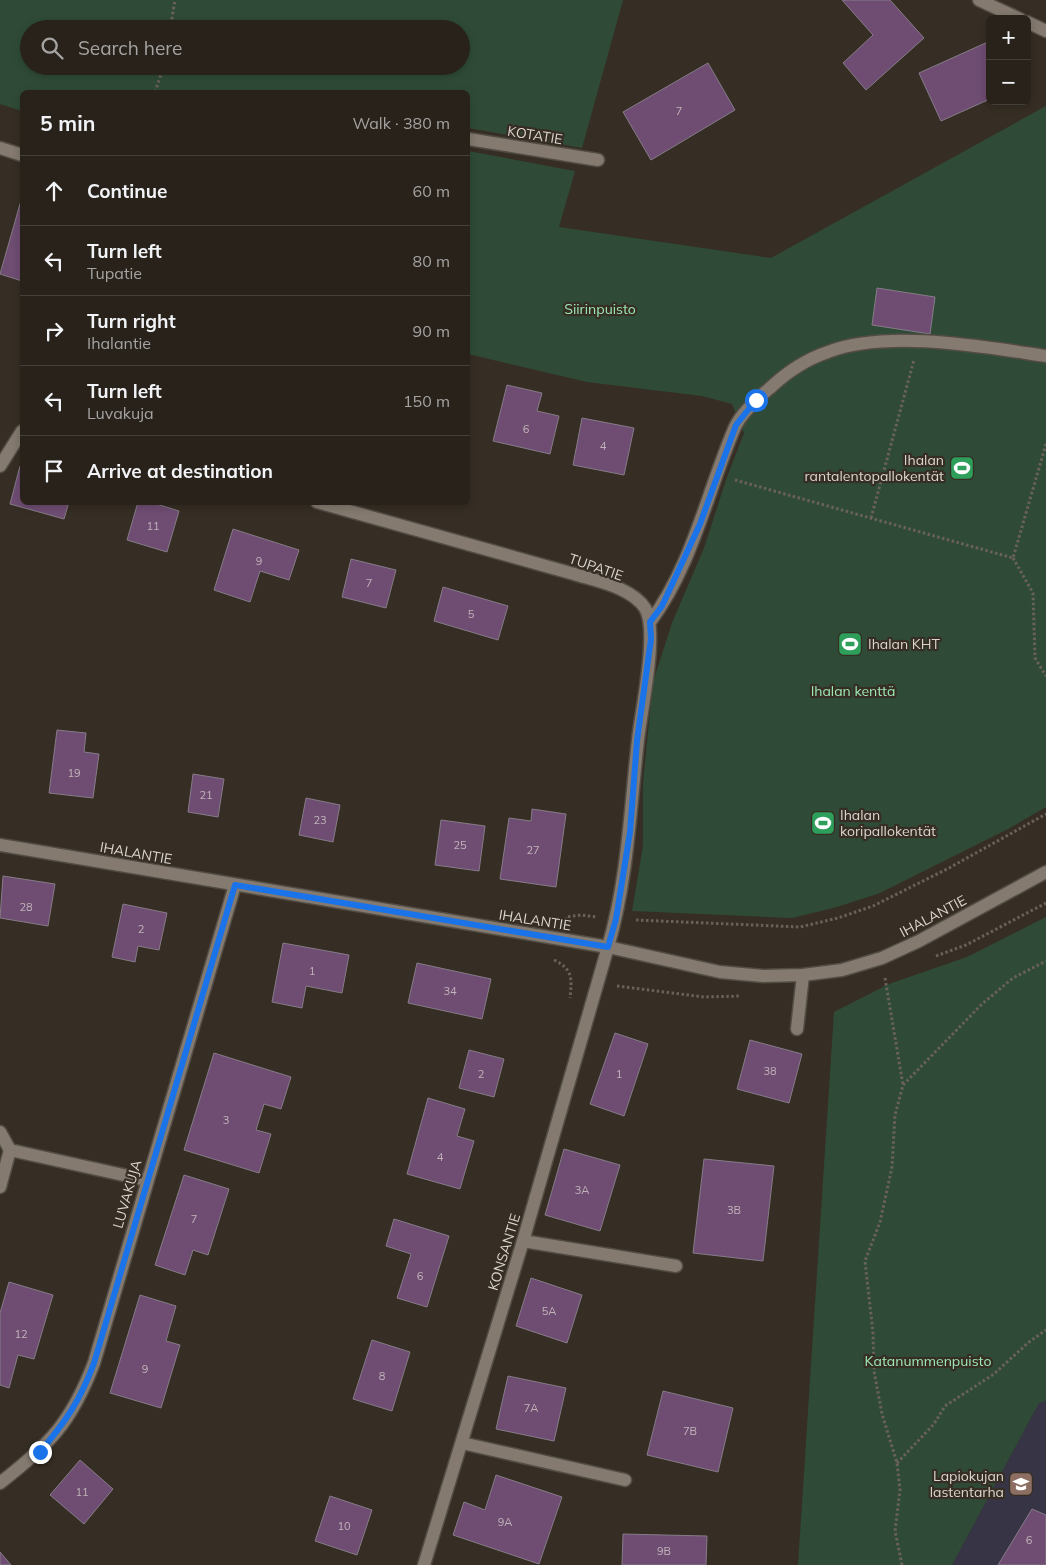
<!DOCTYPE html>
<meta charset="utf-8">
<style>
:root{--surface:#28221b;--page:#342f28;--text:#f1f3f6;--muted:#a5a4a3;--line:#443f3a}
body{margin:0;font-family:Mulish,sans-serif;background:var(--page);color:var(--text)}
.controls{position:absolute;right:15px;top:15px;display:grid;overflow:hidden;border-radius:8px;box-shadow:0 2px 8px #0003}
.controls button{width:45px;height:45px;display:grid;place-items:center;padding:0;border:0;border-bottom:1px solid var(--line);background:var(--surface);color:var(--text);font:25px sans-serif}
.stop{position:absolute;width:15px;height:15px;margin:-11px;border:4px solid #1a73e8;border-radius:50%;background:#fff}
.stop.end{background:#1a73e8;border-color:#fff;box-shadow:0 1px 5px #0008}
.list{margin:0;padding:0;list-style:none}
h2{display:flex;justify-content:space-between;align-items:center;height:65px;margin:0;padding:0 20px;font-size:21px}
h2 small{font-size:16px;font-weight:400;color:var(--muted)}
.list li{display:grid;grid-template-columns:32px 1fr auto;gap:15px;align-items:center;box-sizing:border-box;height:70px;padding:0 20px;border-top:1px solid var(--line)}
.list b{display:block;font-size:19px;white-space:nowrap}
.list p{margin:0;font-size:16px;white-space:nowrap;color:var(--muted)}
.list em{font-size:16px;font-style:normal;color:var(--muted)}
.icon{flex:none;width:28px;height:28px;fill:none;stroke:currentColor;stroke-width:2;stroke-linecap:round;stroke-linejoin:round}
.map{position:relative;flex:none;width:1046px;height:1565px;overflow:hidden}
.search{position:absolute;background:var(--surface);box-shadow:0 2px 8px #0003;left:20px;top:20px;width:450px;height:55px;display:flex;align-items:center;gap:12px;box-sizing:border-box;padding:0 18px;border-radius:28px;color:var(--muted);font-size:19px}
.panel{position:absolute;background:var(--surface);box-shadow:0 2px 8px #0003;left:20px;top:90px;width:450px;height:415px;border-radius:8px}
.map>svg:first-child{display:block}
.education{fill:#373445}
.green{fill:#2f4b37;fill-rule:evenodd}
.building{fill:#6f4d73;stroke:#857c87}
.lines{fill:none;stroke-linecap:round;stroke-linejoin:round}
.service-casing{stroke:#524c44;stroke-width:15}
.minor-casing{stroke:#524c44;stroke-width:15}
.tertiary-casing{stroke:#524c44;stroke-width:15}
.path{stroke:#6a6259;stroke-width:3;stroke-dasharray:2.5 2.5;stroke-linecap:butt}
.service{stroke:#847a6f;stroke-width:12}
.minor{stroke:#847a6f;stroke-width:12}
.tertiary{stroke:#847a6f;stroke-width:12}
.route{stroke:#1a73e8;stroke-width:6}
.labels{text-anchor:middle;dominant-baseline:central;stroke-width:4.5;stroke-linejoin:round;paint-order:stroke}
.number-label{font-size:11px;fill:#c1b4b9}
.street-label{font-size:14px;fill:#dcd6d0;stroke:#362e24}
.park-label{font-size:14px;fill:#9de8b4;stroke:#362e24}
.poi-label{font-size:14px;fill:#dcd6d0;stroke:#362e24;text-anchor:end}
</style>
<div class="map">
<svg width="1046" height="1565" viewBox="0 0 1046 1565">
<rect width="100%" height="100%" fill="#362e24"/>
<polygon class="education" points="1046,1401 1046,1565 952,1565 1039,1403"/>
<g class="green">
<path d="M 0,0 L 623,0 L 582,148 L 468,128 L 468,92 L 22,92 L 22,111 L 0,104 ZM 29,29 L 461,29 L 461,66 L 29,66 Z"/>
<polygon points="1046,106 1046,807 1008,829 880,893 837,907 792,918 632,911 643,846 643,783 653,682 672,623 704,548 727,477 744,433 732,404 702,396 587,382 468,354 468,151 575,171 559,227 771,258"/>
<polygon points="1046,917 1046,1401 1039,1403 952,1565 798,1565 834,1012 889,984 967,957"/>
</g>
<g class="building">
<polygon points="842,0 890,0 924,38 866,90 843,63 873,35"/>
<polygon points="990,41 990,99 941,121 919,73"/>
<polygon points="708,63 735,110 651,160 623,112"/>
<polygon points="22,197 22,281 0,274"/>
<polygon points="877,288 935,297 930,334 872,325"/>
<polygon points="507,385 542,393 537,411 559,416 550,454 493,441"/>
<polygon points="582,418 634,428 624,475 573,465"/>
<polygon points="20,466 22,467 22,502 69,502 64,519 10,504"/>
<polygon points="138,502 150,502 179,511 167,552 127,540"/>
<polygon points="233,529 299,550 289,580 260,571 250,602 214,590"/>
<polygon points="351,559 396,570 386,608 342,597"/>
<polygon points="443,587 508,606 498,640 434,621"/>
<polygon points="57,730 86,733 84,752 99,754 93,798 49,793"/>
<polygon points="193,774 224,779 218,817 188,812"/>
<polygon points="306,798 340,805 333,842 299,835"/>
<polygon points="532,809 566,814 556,887 500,879 509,818 531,821"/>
<polygon points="441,820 485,826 479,871 435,865"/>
<polygon points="3,876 55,884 48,926 0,918"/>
<polygon points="123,904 167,913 159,950 138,946 135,962 112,957"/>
<polygon points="283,943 349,955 342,993 306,986 302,1008 272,1002"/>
<polygon points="417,963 491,979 482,1019 408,1003"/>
<polygon points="615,1033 648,1044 624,1116 590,1104"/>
<polygon points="750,1040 802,1054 789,1103 737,1089"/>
<polygon points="469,1050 504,1059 494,1097 459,1088"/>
<polygon points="214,1053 291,1077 281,1109 264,1104 256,1130 271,1134 259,1173 184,1150"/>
<polygon points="428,1098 465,1109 457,1136 474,1141 460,1189 407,1174"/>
<polygon points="564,1149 620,1165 600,1231 545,1215"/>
<polygon points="704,1159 774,1166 763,1261 693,1253"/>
<polygon points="184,1175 229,1189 208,1255 193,1250 185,1275 155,1265"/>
<polygon points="394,1219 449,1236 427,1307 397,1298 411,1254 386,1246"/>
<polygon points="531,1278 582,1295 567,1343 516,1326"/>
<polygon points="9,1282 53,1295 34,1359 18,1355 9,1388 0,1385 0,1313"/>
<polygon points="140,1295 176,1306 166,1341 180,1345 161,1408 110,1393"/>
<polygon points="372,1340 410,1352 392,1411 353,1399"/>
<polygon points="508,1376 566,1388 554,1441 496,1429"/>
<polygon points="663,1391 733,1408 718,1472 647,1455"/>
<polygon points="80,1460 113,1489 84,1524 50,1495"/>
<polygon points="496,1475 562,1497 539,1564 453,1535 464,1502 485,1510"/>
<polygon points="330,1496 372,1510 357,1555 315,1541"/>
<polygon points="1032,1509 1046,1515 1046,1565 998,1565"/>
<polygon points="623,1534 707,1536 706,1565 622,1565"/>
<polygon points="0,1552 11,1565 0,1565"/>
</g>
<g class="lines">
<defs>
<g id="service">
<polyline points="797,1029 803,975"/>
<polyline points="0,1132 10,1150 146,1180"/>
<polyline points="0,1187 10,1150"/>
<polyline points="523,1241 676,1266"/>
<polyline points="462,1443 625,1480"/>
</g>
<g id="minor">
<polyline points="979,0 1020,19"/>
<polyline points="1027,22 1046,31"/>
<polyline points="468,139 598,160"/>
<polyline points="0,148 22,155"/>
<polyline points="0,466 22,431"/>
<path d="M 317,502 L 574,574 C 596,581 631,587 645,608 C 659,631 641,711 638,740 C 630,810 628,878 608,947"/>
<path d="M 650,622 C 692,567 708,489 735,427 C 742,412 758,398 770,388 C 786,373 807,359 828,352 C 887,329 984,347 1046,356"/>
<path d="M 0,1483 C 50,1444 71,1423 94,1363 L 235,885"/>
</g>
<g id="tertiary">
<polyline points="0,845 608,947 720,972 763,976 803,975 842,970 882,958 919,941 1046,872"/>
<polyline points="424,1565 523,1241 608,947"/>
</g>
</defs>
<use href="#service" class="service-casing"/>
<use href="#minor" class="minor-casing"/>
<use href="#tertiary" class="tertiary-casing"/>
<g class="path">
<polyline points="170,29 175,0"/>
<polyline points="155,92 164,66"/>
<polyline points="735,480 1013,558 1046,444"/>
<polyline points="871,518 914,360"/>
<polyline points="1013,558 1033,593 1035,658 1046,676"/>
<polyline points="566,920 566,917 581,915 597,917"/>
<polyline points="636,920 800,927 838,918 873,906 949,868 1046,814"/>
<polyline points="936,956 966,945 1046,903"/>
<path d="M 554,960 C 573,969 572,979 570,998"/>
<polyline points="885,978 903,1085"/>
<polyline points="617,986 704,997 740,996"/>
<polyline points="897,1463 934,1424 945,1406 994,1374 1029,1342 1046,1330"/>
<polyline points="902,1565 895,1531 900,1490 897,1463 882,1414 874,1371 873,1333 865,1261 880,1222 892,1167 895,1115 903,1085 982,1004 1013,978 1046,961"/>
</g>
<use href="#service" class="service"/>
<use href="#minor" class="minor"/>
<use href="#tertiary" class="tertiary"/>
</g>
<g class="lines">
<path class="route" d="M 40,1452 C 66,1421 80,1401 94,1363 L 235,885 L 608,947 L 616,919 L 630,832 L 637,741 L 651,639 L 650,622 L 662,606 L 700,524 L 736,425 L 756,400"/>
</g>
<defs>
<symbol id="stadium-square" viewBox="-11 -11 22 22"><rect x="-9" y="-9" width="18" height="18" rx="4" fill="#2e9e5b" stroke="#362e24"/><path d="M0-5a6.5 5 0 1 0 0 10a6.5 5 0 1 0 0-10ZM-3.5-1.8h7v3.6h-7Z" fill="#fff"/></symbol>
<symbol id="school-square" viewBox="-11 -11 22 22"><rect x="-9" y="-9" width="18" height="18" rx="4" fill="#8d6e63" stroke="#362e24"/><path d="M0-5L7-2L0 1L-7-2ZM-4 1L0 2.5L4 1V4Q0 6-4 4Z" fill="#fff"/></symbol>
</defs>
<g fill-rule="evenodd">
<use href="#stadium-square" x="948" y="454" width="28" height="28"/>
<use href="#stadium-square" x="836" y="630" width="28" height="28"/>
<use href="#stadium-square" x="809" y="809" width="28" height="28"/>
<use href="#school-square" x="1007" y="1470" width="28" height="28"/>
</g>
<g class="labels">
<g class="number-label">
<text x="679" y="111">7</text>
<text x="526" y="429">6</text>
<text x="603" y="446">4</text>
<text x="153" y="526">11</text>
<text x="259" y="561">9</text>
<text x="369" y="583">7</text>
<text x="471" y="614">5</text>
<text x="74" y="773">19</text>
<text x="206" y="795">21</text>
<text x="320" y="820">23</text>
<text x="460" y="845">25</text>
<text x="533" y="850">27</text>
<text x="26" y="907">28</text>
<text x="141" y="929">2</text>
<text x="312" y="971">1</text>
<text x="450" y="991">34</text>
<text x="770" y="1071">38</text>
<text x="481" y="1074">2</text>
<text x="619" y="1074">1</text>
<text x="226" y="1120">3</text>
<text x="440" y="1157">4</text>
<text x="582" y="1190">3A</text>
<text x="734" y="1210">3B</text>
<text x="194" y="1219">7</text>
<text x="420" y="1276">6</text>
<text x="549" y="1311">5A</text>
<text x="21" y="1334">12</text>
<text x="145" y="1369">9</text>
<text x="382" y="1376">8</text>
<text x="531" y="1408">7A</text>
<text x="690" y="1431">7B</text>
<text x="82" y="1492">11</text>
<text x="505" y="1522">9A</text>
<text x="344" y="1526">10</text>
<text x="1029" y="1540">6</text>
<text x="664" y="1551">9B</text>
</g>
<g class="street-label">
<text transform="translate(535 135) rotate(9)">KOTATIE</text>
<text transform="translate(596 567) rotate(19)">TUPATIE</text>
<text transform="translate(136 853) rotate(10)">IHALANTIE</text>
<text transform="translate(933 916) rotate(-28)">IHALANTIE</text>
<text transform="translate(535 920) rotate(9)">IHALANTIE</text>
<text transform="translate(127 1194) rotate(-74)">LUVAKUJA</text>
<text transform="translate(504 1252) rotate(-73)">KONSANTIE</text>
</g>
<g class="park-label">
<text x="600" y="309">Siirinpuisto</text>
<text x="853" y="691">Ihalan kenttä</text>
<text x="928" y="1361">Katanummenpuisto</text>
</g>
<g class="poi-label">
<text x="944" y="460">Ihalan<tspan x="944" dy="16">rantalentopallokentät</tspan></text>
<text x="868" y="644" text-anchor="start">Ihalan KHT</text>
<text x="840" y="815" text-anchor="start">Ihalan<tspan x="840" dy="16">koripallokentät</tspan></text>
<text x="1004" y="1476">Lapiokujan<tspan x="1004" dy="16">lastentarha</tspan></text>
</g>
</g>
</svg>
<div class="controls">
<button>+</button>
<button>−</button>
</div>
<div class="stop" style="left:756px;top:400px"></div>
<div class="stop end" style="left:40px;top:1452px"></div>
<div class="search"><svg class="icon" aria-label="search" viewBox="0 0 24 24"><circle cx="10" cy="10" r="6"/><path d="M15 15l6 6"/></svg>Search here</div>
<section class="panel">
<h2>5 min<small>Walk · 380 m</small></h2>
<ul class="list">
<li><svg class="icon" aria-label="ahead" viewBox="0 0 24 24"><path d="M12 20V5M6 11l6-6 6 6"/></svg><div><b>Continue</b></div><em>60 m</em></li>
<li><svg class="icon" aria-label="left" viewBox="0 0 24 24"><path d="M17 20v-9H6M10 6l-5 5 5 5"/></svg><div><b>Turn left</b><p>Tupatie</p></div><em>80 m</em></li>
<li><svg class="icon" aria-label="right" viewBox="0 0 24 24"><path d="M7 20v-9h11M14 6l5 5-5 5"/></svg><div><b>Turn right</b><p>Ihalantie</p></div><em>90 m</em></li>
<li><svg class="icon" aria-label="left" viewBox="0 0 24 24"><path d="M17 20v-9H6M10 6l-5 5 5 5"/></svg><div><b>Turn left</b><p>Luvakuja</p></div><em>150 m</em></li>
<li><svg class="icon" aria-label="arrive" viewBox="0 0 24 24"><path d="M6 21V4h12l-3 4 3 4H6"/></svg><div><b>Arrive at destination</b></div></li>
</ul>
</section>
</div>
